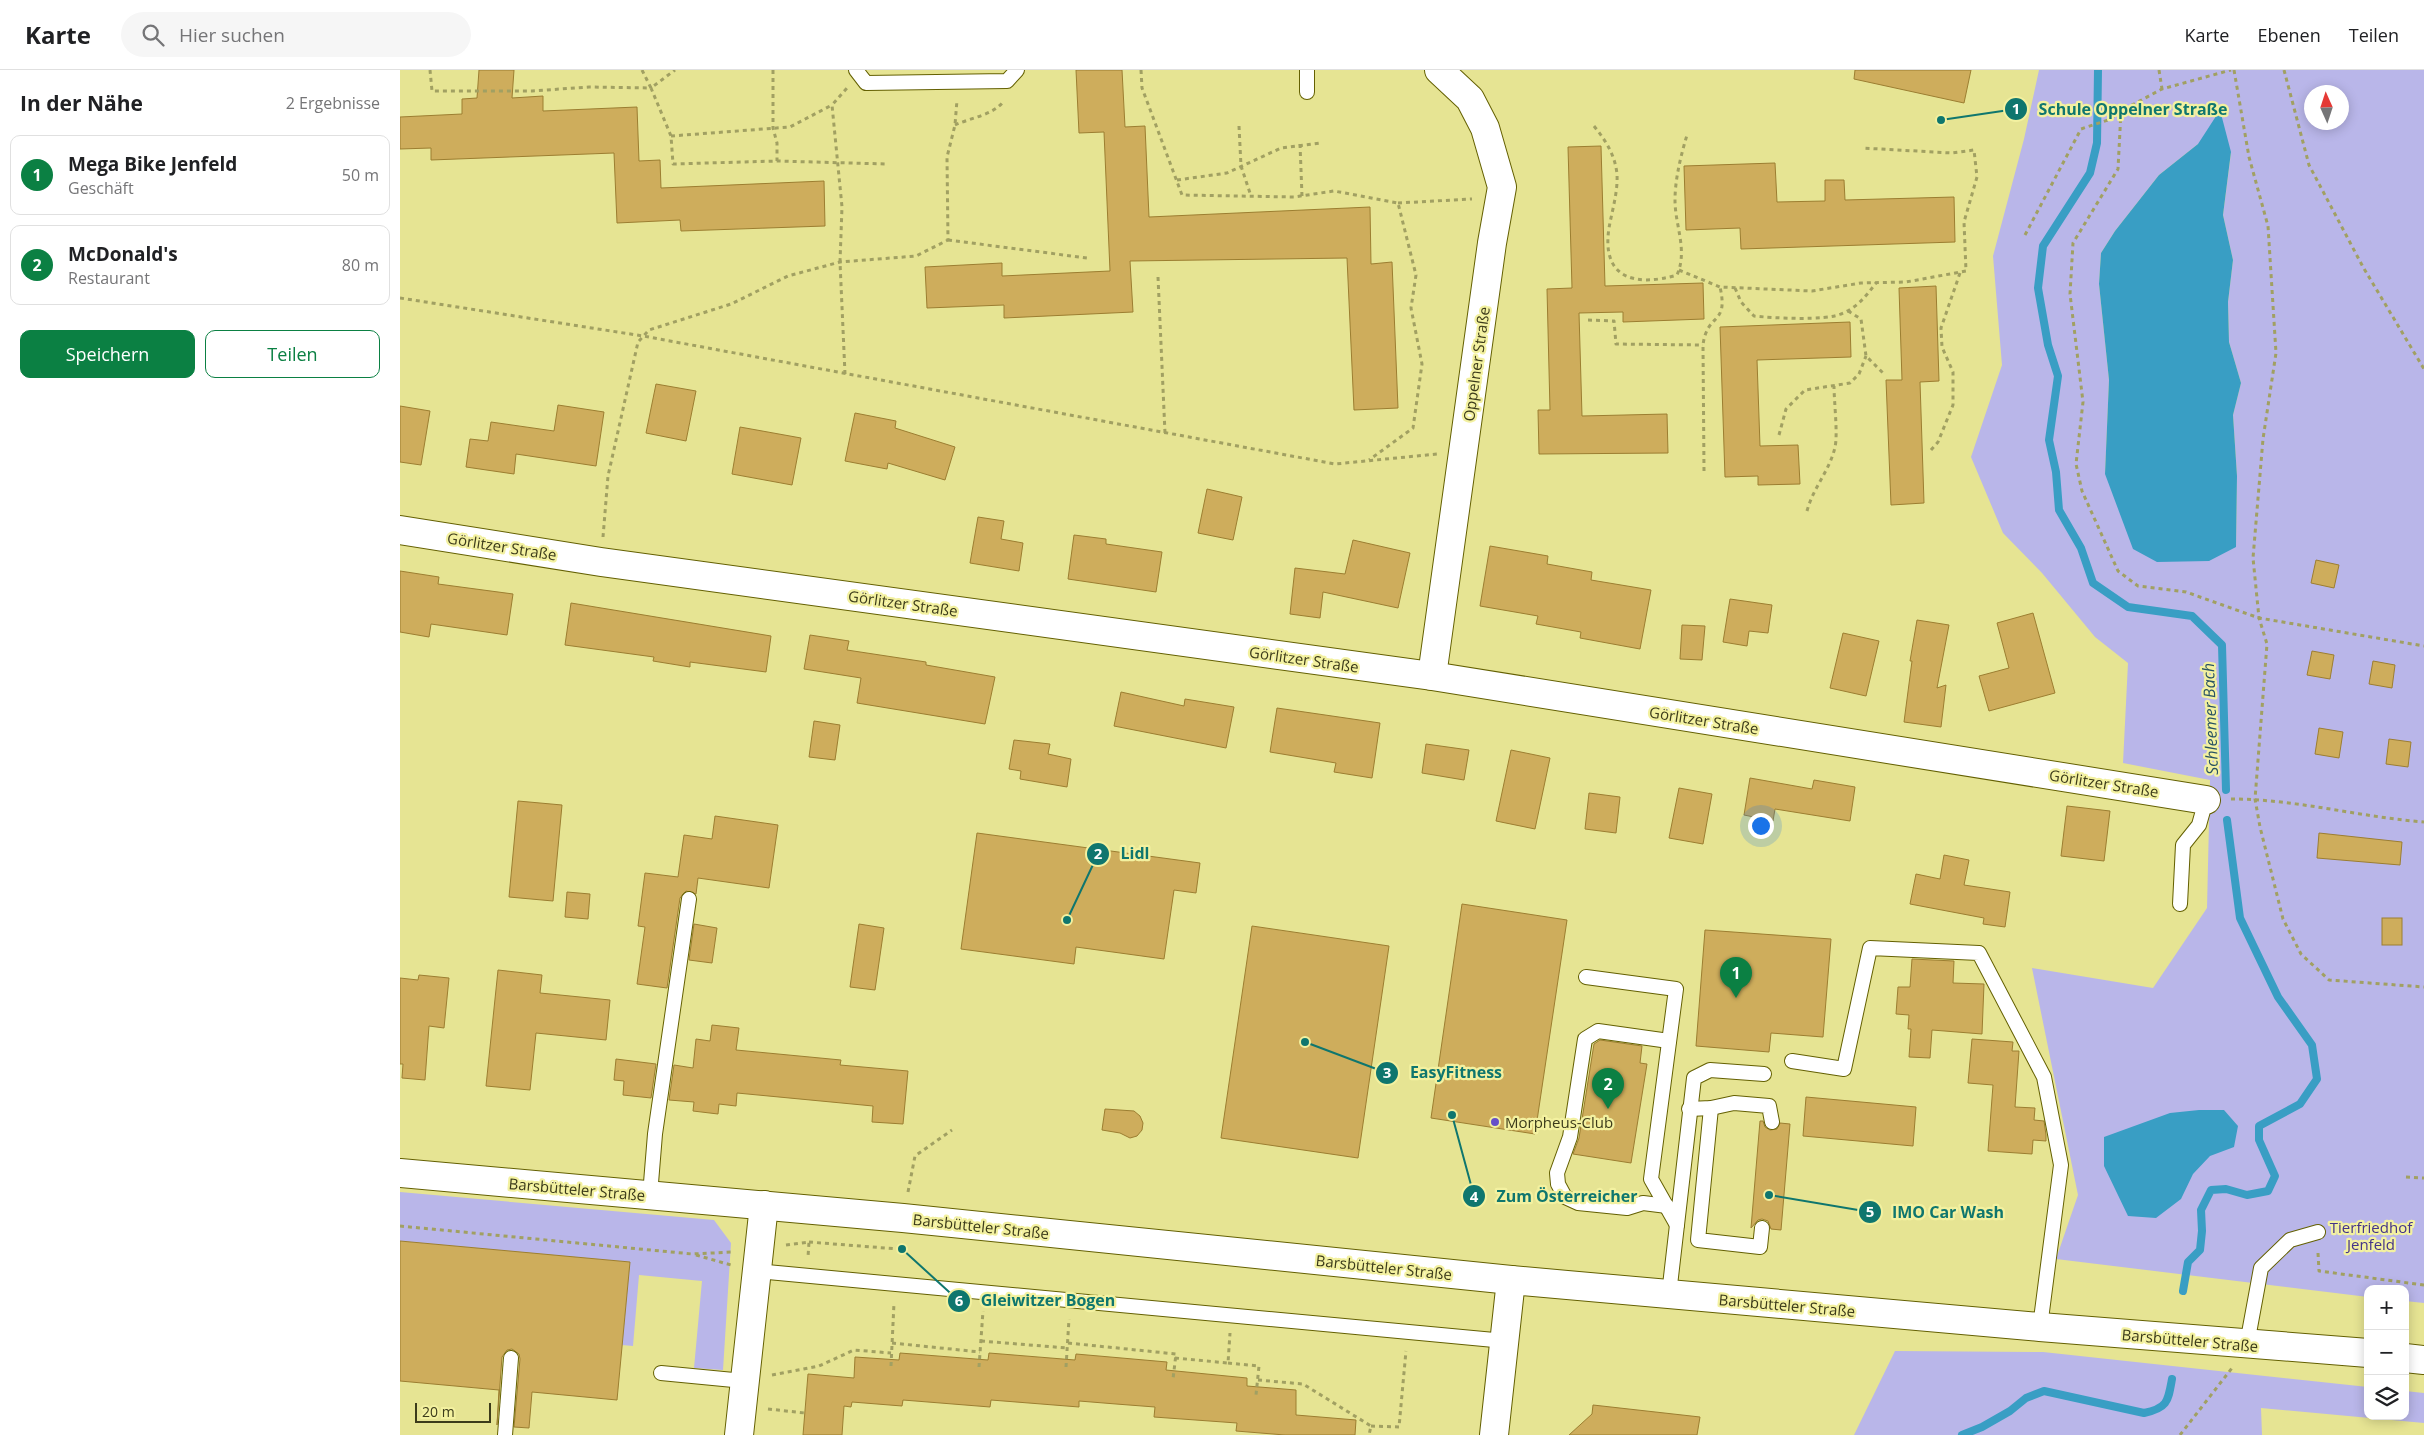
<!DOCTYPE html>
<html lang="de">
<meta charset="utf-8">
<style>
:root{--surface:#fff;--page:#f6f6f6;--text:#202124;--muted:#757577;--line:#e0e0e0;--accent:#0b8043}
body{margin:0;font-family:"Open Sans",sans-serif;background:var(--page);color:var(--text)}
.controls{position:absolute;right:15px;bottom:15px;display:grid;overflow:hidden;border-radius:10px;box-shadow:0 2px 12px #0003}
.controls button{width:45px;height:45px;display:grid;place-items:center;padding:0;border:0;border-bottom:1px solid var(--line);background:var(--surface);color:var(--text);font:25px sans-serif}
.compass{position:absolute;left:1904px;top:15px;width:45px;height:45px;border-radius:50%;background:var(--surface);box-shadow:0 2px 12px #0003;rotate:357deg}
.scale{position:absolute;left:15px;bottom:12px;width:76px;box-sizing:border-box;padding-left:5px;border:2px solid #3c3b1a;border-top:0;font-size:14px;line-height:18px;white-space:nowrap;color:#3c3b1a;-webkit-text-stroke:4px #f3f1a0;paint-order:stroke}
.you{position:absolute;left:1360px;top:755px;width:18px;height:18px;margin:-12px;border:4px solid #fff;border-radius:50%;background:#1a73e8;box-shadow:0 0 0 8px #1a73e833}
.badge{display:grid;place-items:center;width:32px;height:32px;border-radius:50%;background:var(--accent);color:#fff;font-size:16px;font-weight:700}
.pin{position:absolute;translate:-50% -41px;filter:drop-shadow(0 1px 2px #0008)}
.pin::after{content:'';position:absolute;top:26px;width:18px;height:15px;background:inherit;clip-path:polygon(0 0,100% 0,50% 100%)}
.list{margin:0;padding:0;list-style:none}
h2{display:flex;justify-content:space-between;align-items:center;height:65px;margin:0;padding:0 20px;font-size:21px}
h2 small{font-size:16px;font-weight:400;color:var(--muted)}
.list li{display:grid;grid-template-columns:32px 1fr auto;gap:15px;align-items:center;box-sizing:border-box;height:80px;margin:0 10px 10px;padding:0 10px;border:1px solid var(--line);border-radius:10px}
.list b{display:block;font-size:19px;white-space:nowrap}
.list p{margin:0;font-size:16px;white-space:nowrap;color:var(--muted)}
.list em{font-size:16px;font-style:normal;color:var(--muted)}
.actions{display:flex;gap:10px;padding:15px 20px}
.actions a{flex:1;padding:11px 0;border:1px solid var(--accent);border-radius:10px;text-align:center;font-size:18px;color:var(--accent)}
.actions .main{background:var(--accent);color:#fff}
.icon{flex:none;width:28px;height:28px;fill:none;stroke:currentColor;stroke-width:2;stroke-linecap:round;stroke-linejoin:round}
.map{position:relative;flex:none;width:2024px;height:1365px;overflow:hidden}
header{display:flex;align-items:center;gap:30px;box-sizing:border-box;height:70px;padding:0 25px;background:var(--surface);border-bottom:1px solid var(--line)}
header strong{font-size:24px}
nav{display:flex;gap:28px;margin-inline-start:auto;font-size:18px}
.search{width:350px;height:45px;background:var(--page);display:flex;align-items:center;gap:12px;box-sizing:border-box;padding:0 18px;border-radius:28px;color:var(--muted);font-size:19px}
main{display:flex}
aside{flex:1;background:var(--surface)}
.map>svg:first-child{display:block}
.green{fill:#b9b6e9;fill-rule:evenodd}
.water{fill:#399ec4}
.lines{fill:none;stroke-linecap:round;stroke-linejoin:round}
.stream{stroke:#399ec4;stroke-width:8}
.building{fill:#cead5c;stroke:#9c7e31}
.service-casing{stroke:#646002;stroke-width:16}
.minor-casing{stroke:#646002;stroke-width:30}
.secondary-casing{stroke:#646002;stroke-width:30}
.path{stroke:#a1a062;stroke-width:3;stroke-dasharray:4 4;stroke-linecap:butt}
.service{stroke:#fff;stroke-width:14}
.minor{stroke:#fff;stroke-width:28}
.secondary{stroke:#fff;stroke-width:28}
.poi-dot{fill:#664fc8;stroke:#f3f1a0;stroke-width:2}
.labels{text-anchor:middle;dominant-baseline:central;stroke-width:4.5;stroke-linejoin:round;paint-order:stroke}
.street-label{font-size:15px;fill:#3c3b1a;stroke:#f3f1a0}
.poi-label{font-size:15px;fill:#3c3b1a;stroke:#f3f1a0;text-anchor:start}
.park-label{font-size:15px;fill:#433389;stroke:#f3f1a0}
.water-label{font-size:16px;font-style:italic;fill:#285263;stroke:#f3f1a0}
.leader{fill:none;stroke:#0f766e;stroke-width:2}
.callout-dot{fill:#0f766e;stroke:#f3f1a0;stroke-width:2}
.mark-label{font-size:15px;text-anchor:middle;font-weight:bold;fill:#fff}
.callout-label{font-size:16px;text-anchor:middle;font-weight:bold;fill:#0f766e;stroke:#f3f1a0;stroke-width:4.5;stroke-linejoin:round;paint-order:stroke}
</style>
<header>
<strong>Karte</strong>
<div class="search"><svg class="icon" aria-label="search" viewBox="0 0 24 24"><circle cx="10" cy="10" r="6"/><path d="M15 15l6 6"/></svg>Hier suchen</div>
<nav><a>Karte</a><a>Ebenen</a><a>Teilen</a></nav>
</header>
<main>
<aside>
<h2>In der Nähe<small>2 Ergebnisse</small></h2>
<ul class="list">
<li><span class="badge">1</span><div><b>Mega Bike Jenfeld</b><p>Geschäft</p></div><em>50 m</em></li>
<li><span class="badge">2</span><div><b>McDonald's</b><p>Restaurant</p></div><em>80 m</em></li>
</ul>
<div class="actions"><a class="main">Speichern</a><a>Teilen</a></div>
</aside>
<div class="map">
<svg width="2024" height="1365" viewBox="0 0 2024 1365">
<rect width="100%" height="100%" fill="#e6e493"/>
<g class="green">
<path d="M 1639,0 L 2024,0 L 2024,1233 L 2005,1231 L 2005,1219 L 1968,1219 L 1968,1227 L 1656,1189 L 1678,1125 L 1632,898 L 1753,918 L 1807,838 L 1810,710 L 1723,693 L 1728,593 L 1695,567 L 1642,503 L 1603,463 L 1571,387 L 1602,295 L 1593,186 L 1624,69 ZM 1912,22 L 1942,22 L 1942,52 L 1912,52 ZM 1798,74 L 1831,83 L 1823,145 L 1833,190 L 1828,232 L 1829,272 L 1841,313 L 1833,345 L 1837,406 L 1836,477 L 1705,404 L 1709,310 L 1699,214 L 1701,183 L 1715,161 L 1759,105 Z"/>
<polygon points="0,1122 314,1150 331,1173 323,1300 294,1298 302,1211 239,1205 233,1276 222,1275 230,1192 0,1171"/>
<polygon points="1495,1281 1643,1282 1968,1317 1968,1346 2005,1346 2005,1321 2024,1323 2024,1353 1861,1338 1862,1365 1454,1365"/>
</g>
<g class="water">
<polygon points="1820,40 1831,82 1823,145 1833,190 1828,232 1829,272 1841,313 1833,345 1837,406 1836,477 1809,491 1757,492 1733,479 1705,404 1709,310 1699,214 1701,183 1715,161 1759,105 1798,74"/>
<polygon points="1799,1040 1824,1040 1838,1056 1834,1077 1810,1086 1793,1104 1781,1129 1756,1148 1728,1146 1704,1096 1704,1067 1770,1043"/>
</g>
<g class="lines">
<g class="stream">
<polyline points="1698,0 1697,73 1690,103 1643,176 1638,218 1648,275 1658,306 1649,370 1656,402 1659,440 1681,478 1693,513 1728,537 1792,546 1822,575 1826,720"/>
<polyline points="1783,1221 1788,1192 1800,1180 1802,1161 1801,1140 1811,1120 1826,1119 1847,1125 1868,1121 1875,1106 1859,1070 1859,1056 1900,1034 1917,1009 1912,975 1878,927 1840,848 1827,750"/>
<path d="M 1562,1365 L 1582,1357 L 1610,1341 L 1626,1328 L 1644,1321 L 1744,1343 C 1768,1338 1768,1331 1772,1309"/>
</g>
</g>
<g class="building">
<polygon points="79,0 114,0 112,28 143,26 143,41 237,37 239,91 260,90 261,118 424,111 425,156 281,161 280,150 217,153 214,83 31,90 31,78 0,79 0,47 62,44 62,29 77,28"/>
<polygon points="676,0 722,0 725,57 745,56 749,147 970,137 971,194 992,192 998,338 954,340 947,188 730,191 733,242 604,248 604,235 527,238 525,197 602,193 602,206 710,201 704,62 679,63"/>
<polygon points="1455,0 1571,0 1564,33 1454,9"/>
<polygon points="1201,76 1205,216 1303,213 1304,249 1223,252 1223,242 1179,243 1182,346 1267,344 1268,383 1139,384 1138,340 1150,340 1147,219 1172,218 1168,77"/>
<polygon points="1375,93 1377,132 1425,131 1425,110 1444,110 1445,130 1554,127 1555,172 1341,179 1340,158 1286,160 1284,96"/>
<polygon points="1536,216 1539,311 1520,312 1524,433 1491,435 1486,310 1502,310 1499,218"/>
<polygon points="1450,252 1451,287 1357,290 1360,376 1398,375 1400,414 1358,415 1358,406 1325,407 1320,257"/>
<polygon points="256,314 296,321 286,371 246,363"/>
<polygon points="158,335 204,342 196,396 116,384 114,404 66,397 70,369 88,371 91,352 154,361"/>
<polygon points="0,336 30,341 21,395 0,392"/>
<polygon points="455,343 496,351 495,358 555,377 545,410 488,393 487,399 445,391"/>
<polygon points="340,357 401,368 392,415 332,404"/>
<polygon points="807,419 842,427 833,470 798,463"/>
<polygon points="578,447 604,451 601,469 623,473 619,501 570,493"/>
<polygon points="674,465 706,469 706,474 762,482 756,522 668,509"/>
<polygon points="953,470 1010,483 998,538 923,522 920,548 890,544 895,498 945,504"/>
<polygon points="1090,476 1148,486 1147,494 1192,502 1191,510 1251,520 1240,579 1180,568 1181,562 1136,554 1138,546 1080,536"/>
<polygon points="1916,490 1939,495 1934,518 1911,513"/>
<polygon points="0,501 39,507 38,514 113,524 107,565 31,554 29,567 0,562"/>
<polygon points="1330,529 1372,535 1368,563 1349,561 1347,576 1323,572"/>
<polygon points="171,533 371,566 366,602 290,592 290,597 253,591 254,587 165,575"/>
<polygon points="1633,543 1655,623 1589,641 1579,606 1609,598 1597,553"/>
<polygon points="1517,550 1549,555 1537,618 1546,615 1541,657 1504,652 1512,591 1510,591"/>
<polygon points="1282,555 1305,556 1302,590 1280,589"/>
<polygon points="1443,563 1479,571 1466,626 1430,618"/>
<polygon points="410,565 449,571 447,580 526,592 526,595 595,607 585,654 457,633 461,608 404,599"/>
<polygon points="1912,581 1934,585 1930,609 1907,605"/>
<polygon points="1973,591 1995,595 1992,618 1969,614"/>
<polygon points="721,622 784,636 785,629 834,637 826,678 714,656"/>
<polygon points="877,638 980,653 972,708 934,702 936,693 870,682"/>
<polygon points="414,651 440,655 435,690 409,687"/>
<polygon points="1919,658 1943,662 1939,688 1915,684"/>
<polygon points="1989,669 2011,672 2008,697 1986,694"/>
<polygon points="614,670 650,674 648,684 671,689 667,717 620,709 621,701 609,699"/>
<polygon points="1026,674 1069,680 1064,710 1022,703"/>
<polygon points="1111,680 1150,688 1135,759 1096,751"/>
<polygon points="1350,708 1412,719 1414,710 1455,717 1450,751 1375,739 1373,751 1344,745"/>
<polygon points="1279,718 1312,724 1303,774 1269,768"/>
<polygon points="1189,723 1220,727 1216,763 1185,759"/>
<polygon points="118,731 162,735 153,831 109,827"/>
<polygon points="1667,736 1710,741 1704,791 1661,786"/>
<polygon points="315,746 378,755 369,818 298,808 296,824 286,821 280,828 267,918 237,914 245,857 238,856 245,803 278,807 284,765 312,769"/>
<polygon points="577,763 800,793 796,823 774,820 764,889 676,877 674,894 561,879"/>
<polygon points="1919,763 2002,772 2000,795 1917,788"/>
<polygon points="1544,785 1569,790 1564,815 1610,822 1605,857 1583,854 1584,848 1510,834 1516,804 1540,809"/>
<polygon points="167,822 190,824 188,849 165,847"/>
<polygon points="1062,834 1167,850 1135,1064 1031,1048"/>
<rect x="1982" y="848" width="20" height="27"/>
<polygon points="294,854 317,858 312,893 289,890"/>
<polygon points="459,854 484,858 475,920 450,917"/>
<polygon points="852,856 989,876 958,1088 821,1068"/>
<polygon points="1305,860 1431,869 1423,967 1371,963 1369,982 1296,976"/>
<polygon points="1512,889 1554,891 1553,913 1584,914 1582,964 1532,960 1530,988 1509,987 1511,959 1508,959 1509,945 1496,944 1498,917 1510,917"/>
<polygon points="98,900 142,905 140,923 210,930 206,970 136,963 130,1020 86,1016"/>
<polygon points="19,905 49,908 44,958 29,956 25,1010 2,1008 3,994 0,994 0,908 18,910"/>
<polygon points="312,955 339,958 336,980 441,990 440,995 508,1001 503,1054 472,1052 473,1036 337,1023 336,1036 319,1034 318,1044 293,1041 294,1032 269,1030 274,995 293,998 296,969 310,971"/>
<polygon points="1572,969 1613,972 1612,981 1619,981 1615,1037 1635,1038 1634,1050 1644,1051 1646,1065 1646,1071 1633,1070 1632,1084 1588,1081 1593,1015 1568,1013"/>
<polygon points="1200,970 1242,976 1240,993 1247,994 1231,1093 1173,1084 1179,1068 1194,974"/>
<polygon points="216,989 256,994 251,1028 223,1025 224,1011 214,1010"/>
<polygon points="1406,1027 1516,1037 1513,1076 1403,1066"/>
<polygon points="705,1039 734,1041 740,1046 743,1053 742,1060 737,1066 730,1068 720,1063 702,1060"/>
<polygon points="1360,1051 1363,1051 1365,1057 1370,1060 1377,1059 1380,1053 1390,1054 1381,1160 1371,1159 1368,1151 1362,1149 1358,1150 1351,1158"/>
<polygon points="0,1171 230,1192 217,1330 132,1322 129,1358 114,1357 120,1289 119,1284 112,1279 107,1280 102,1287 97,1355 99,1320 0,1311"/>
<polygon points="500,1283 588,1290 589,1283 675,1290 676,1284 767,1292 766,1300 847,1308 847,1316 896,1320 896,1345 956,1350 955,1365 885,1365 836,1361 837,1353 754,1347 755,1337 716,1334 679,1331 679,1337 591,1330 590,1337 503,1330 502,1336 452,1332 451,1337 444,1336 442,1365 403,1365 408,1304 454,1308 455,1287 499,1290"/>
<polygon points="1193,1335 1300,1347 1297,1365 1169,1365 1192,1344"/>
</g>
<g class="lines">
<defs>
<g id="service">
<polyline points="456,0 466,13 607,11 617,0"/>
<polyline points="907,22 907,0"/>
<polyline points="1780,834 1783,775 1799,755 1806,730"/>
<polyline points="1186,907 1276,919 1251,1109 1277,1155"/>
<polyline points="1392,991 1444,999 1470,878 1579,883 1644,1007 1661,1095 1640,1257"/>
<polyline points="1311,1038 1298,1170 1360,1177 1362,1158"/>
<polyline points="1289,1039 1311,1038 1334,1033 1369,1036 1372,1052"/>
<polyline points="250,1125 255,1064 289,829"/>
<polyline points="1267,1136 1243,1133 1227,1138 1178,1133 1165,1127 1158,1114 1157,1103 1170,1067 1185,969 1198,961 1269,971"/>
<polyline points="356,1201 1105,1271"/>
<polyline points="1269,1224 1294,1008 1310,1000 1364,1004"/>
<polyline points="1847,1274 1861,1198 1890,1170 1918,1162"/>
<polyline points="261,1303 344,1311"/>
<polyline points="105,1365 111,1288"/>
</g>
<g id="minor">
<polyline points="0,460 201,492 1032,606 1806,730"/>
<polyline points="1032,606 1092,173 1102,117 1085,58 1070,29 1039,0"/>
<polyline points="339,1365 364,1135"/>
<polyline points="1094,1365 1111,1210"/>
</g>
<g id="secondary">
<polyline points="0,1103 503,1148 1111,1210 1640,1257 1968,1283"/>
<polyline points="2005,1288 2024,1290"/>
</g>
</defs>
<use href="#service" class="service-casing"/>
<use href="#minor" class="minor-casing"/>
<use href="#secondary" class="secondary-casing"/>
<g class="path">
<polyline points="30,0 32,21 132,21 189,17 251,18 271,66 273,94 377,91 487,94"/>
<polyline points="242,0 251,18 275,0"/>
<polyline points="373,0 373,58 377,73 377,91"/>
<polyline points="741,0 742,18 782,125 894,127 934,121 998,133 1016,205 1011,238 1022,294 1013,358 969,390"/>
<polyline points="1759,0 1762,19"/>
<polyline points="1834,0 1849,87 1868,156 1876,283 1863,369 1853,488 1859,548 1867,574 1855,729 1860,757 1883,849 1901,884 1929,910 2024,917"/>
<polyline points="1884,0 1909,95 1963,197 2024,299"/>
<polyline points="1721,41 1718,99 1673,173 1670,224 1683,332 1676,394 1682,421 1718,501 1738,516 1786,522 1859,548 2024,576"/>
<path d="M 555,55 C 570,48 593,45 603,32"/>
<polyline points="839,56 841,96 851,126"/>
<path d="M 1194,56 C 1206,71 1215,85 1217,104 C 1218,122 1212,141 1209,158 C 1201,209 1236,217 1277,205 C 1288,180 1275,156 1275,130 C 1275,109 1281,85 1287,65"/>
<polyline points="271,66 390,57 432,35"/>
<polyline points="900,74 902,126"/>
<polyline points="777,110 827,103 881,78 920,73"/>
<polyline points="998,133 1072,129"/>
<polyline points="1625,165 1681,59 1708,50 1721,41 1762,19 1831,0"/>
<polyline points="548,170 687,188"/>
<polyline points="1279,200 1320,217 1412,221 1461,213 1506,212 1566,201 1564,152 1577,107 1574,80 1552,83 1462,78"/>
<polyline points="758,207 765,363"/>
<path d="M 1335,218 L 1341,232 L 1354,246 C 1372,248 1426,251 1441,244 C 1457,238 1466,226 1476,213"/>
<polyline points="0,228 243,266 935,394 1037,384"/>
<polyline points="1448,241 1461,249 1466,286 1485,305"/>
<polyline points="1188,250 1214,251 1216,274 1303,275"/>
<polyline points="445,304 440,192 442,137 432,35 447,18"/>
<polyline points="1379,365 1386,339 1405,320 1450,313 1459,304 1466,286"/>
<polyline points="1531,380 1538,372 1553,335 1553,302 1542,277 1541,258 1560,203"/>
<path d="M 1304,401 L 1303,275 C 1307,242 1329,256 1320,217"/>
<path d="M 1407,441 C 1413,418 1430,400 1435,377 C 1438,365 1434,331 1434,316"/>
<polyline points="203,467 208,406 238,272 249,260 331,234 388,206 440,192 516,186 548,170 547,87 555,55 557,30"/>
<path d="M 1831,729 C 1896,729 1959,747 2024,752"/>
<polyline points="2006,1107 2024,1108"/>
<polyline points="508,1122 515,1086 552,1060"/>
<polyline points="0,1156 292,1184 333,1182"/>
<polyline points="409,1172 498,1179"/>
<polyline points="386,1175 409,1172 408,1187"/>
<polyline points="1918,1183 1919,1201 2024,1215"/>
<polyline points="296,1185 331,1195"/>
<polyline points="581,1271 667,1278"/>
<polyline points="492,1273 580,1282"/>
<polyline points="668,1273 776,1284 773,1309"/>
<polyline points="775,1288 828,1293 830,1263"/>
<polyline points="828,1293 859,1296 856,1325"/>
<polyline points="491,1296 494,1233"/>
<polyline points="579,1297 583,1241"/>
<polyline points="666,1297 669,1249"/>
<polyline points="372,1305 419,1296 454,1280 491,1283"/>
<polyline points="858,1310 903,1314 971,1356 969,1365"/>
<polyline points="368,1339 405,1343"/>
<polyline points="971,1356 999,1357 1006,1281"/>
<polyline points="1780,1365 1832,1298"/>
</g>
<use href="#service" class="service"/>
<use href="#minor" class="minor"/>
<use href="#secondary" class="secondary"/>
</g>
<circle class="poi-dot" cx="1095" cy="1052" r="5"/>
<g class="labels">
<g class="street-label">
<text transform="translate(1076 294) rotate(-82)">Oppelner Straße</text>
<text transform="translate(102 476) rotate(9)">Görlitzer Straße</text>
<text transform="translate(503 533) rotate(8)">Görlitzer Straße</text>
<text transform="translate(904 589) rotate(8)">Görlitzer Straße</text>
<text transform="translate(1304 650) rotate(9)">Görlitzer Straße</text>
<text transform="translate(1704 713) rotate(9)">Görlitzer Straße</text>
<text transform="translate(177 1119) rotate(5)">Barsbütteler Straße</text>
<text transform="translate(581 1156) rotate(6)">Barsbütteler Straße</text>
<text transform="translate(984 1197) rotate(6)">Barsbütteler Straße</text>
<text transform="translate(1387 1235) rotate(5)">Barsbütteler Straße</text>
<text transform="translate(1790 1270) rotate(5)">Barsbütteler Straße</text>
</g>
<g class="poi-label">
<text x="1105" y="1052">Morpheus-Club</text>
</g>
<g class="park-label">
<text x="1971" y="1157">Tierfriedhof<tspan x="1971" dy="17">Jenfeld</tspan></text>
</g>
<g class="water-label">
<text transform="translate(1810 649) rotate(-92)">Schleemer Bach</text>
</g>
</g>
<path class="leader" d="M1541 50L1616 39M667 850L698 784M905 972L987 1003M1052 1045L1074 1126M1369 1125L1470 1142M502 1179L559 1231"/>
<g class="callout-dot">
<circle cx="1541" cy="50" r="5"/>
<circle cx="667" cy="850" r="5"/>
<circle cx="905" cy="972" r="5"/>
<circle cx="1052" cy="1045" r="5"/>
<circle cx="1369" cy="1125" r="5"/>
<circle cx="502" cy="1179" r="5"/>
<circle cx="1616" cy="39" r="12"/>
<circle cx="698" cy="784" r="12"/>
<circle cx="987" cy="1003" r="12"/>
<circle cx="1074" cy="1126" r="12"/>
<circle cx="1470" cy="1142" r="12"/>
<circle cx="559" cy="1231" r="12"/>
</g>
<g class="mark-label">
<text x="1616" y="44">1</text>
<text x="698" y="789">2</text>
<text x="987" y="1008">3</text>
<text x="1074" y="1132">4</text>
<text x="1470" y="1147">5</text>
<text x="559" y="1236">6</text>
</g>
<g class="callout-label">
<text x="1733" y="45">Schule Oppelner Straße</text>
<text x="735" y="789">Lidl</text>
<text x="1056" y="1008">EasyFitness</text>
<text x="1167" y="1132">Zum Österreicher</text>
<text x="1548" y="1148">IMO Car Wash</text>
<text x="648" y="1236">Gleiwitzer Bogen</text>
</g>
</svg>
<div class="controls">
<button>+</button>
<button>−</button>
<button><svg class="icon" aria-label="layers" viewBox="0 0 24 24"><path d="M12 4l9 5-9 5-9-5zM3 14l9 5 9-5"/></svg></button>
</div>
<svg class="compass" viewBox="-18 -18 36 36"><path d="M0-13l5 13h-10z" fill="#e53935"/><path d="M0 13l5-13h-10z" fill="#757577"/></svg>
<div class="scale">20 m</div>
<div class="you"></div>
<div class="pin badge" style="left:1336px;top:928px">1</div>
<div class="pin badge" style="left:1208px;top:1039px">2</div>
</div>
</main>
